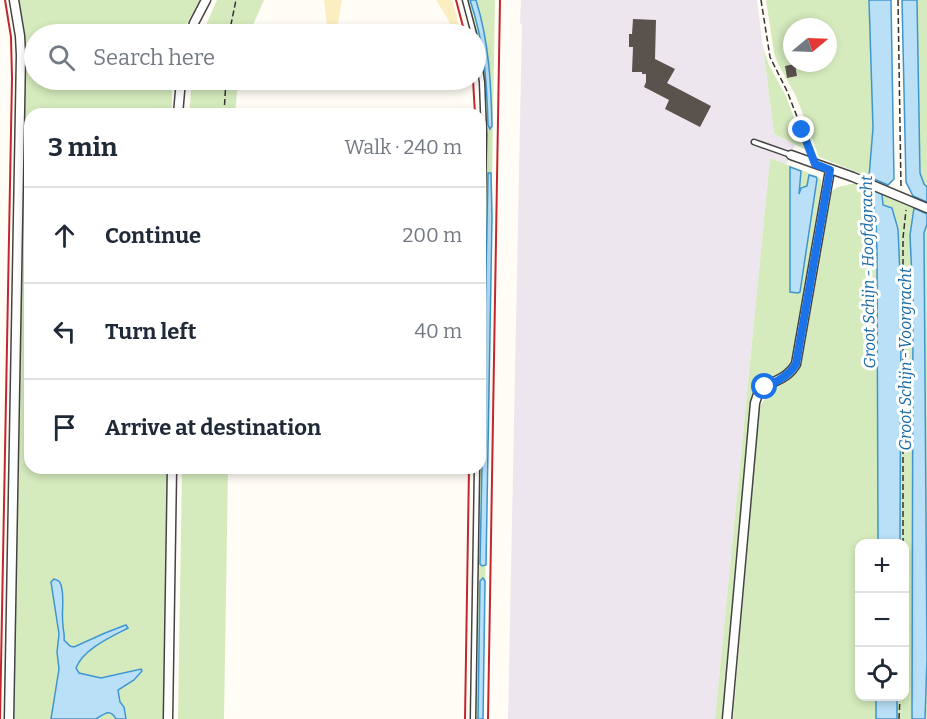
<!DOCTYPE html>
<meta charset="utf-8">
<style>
:root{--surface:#fff;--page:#f2f2f3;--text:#1f2937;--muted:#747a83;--line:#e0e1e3}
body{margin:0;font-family:Bitter,serif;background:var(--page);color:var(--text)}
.controls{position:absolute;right:18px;bottom:18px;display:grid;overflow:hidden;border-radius:12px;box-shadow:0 3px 9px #0003}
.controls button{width:54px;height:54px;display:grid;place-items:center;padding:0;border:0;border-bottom:2px solid var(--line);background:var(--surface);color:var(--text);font:30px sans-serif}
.compass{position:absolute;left:783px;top:18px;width:54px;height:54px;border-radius:50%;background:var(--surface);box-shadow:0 3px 9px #0003;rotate:71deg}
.stop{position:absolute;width:18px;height:18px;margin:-14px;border:4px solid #1a73e8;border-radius:50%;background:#fff}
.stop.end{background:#1a73e8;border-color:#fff;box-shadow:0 2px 6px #0008}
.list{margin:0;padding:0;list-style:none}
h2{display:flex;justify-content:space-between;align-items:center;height:78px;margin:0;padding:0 24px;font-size:26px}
h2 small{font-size:20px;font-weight:400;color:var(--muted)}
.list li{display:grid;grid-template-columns:39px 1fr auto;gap:18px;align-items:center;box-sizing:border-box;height:96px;padding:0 24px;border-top:2px solid var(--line)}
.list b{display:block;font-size:22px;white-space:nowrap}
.list em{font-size:20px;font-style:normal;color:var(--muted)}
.icon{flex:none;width:33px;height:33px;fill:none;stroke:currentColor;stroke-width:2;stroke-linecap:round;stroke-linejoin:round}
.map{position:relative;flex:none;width:927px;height:719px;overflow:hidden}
.search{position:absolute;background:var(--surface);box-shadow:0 3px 9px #0003;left:24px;top:24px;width:462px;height:66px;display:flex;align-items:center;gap:15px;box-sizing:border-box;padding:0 21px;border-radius:33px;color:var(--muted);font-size:22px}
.panel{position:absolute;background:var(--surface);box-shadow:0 3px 9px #0003;left:24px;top:108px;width:462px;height:366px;border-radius:18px}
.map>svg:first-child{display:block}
.industrial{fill:#eee6ef}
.green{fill:#d5ebbd;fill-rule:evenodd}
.sand{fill:#fbeec1}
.water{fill:#b9e0f7;stroke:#3f96cf;stroke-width:1.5}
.building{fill:#5a524d}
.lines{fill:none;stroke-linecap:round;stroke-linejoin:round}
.service-casing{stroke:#444;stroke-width:7}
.minor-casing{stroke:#444;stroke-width:11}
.path{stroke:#333;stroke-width:1.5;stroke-dasharray:6 3;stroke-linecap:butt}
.service{stroke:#fff;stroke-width:4}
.minor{stroke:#fff;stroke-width:8}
.rail{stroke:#c4262e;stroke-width:2}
.route{stroke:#1a73e8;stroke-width:8}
.labels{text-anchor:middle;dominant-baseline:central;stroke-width:6;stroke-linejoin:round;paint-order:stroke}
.water-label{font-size:16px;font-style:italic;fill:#1768a6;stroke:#fff}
</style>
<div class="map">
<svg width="927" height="719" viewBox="0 0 927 719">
<rect width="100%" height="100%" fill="#fffdf5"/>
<polygon class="industrial" points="521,0 757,0 774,134 795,145 786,165 770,158 715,719 508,719 522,24 520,24"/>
<g class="green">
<polygon points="18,0 200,0 181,34 34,34 34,80 172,80 172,114 30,114 30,468 168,468 164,719 11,719 24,44 23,22"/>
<polygon points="217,0 264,0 249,34 202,34"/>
<polygon points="467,0 495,0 483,719 475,719 486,123 484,85 480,51"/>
<path d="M 766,0 L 869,0 L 873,128 L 869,177 L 819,157 L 796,96 L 778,64 L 774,53 ZM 792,27 L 828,27 L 828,63 L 792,63 Z"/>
<polygon points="917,0 927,0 927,187 924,185 920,173"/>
<polygon points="763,47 769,65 786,96 806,150 774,134"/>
<polygon points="192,80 238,80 235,114 189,114"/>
<polygon points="770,158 819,177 821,180 821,187 792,363 782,373 757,392 723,719 715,719"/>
<path d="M 855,183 L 927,214 L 927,719 L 733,719 L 759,409 C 767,389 782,388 795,374 C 798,370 800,365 802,360 L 829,196 C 833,185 846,186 855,183 ZM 860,544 L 904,544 L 904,696 L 860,696 Z"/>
<polygon points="182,468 228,468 224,719 178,719"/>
</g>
<g class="sand">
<polygon points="324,0 342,0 336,34 328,34"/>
<polygon points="436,0 452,0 461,34 455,34 446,16"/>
</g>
<g class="water">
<path d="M 470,0 L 476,0 C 489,42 491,83 492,126 L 490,129 L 488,125 C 487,82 484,41 470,0 Z"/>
<polygon points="869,0 891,0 894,179 888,185 869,177 873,128"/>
<polygon points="902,0 917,0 920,173 924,184 927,187 927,202 913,196 906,182"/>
<polygon points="790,167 801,171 799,194 801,188 807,186 809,175 816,177 817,179 800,292 798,293 790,292"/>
<polygon points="488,173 491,173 492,217 486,565 482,566 480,564"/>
<path d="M 869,189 L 882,194 L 883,205 L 892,208 L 898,229 L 901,298 L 900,543 L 878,543 L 877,254 L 876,219 L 873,200 C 869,197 869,194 869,189 Z"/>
<polygon points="914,208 927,214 927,224 924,233 927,659 925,719 912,719 913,300 910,235"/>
<polygon points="483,578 485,581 483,719 478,719 480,581"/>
<path d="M 54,579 C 59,581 59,580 61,585 C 65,598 61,612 63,625 C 63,631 65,634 64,640 L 70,646 L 74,647 L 105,633 L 123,626 L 126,625 L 128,628 C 111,637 83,649 76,668 L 79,673 L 101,678 L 141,669 L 142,671 L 134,680 L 118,690 L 120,702 L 124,707 L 126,719 L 116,719 C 110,707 103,715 96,719 L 51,719 L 59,669 L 57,652 L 59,634 L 51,582 Z"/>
<rect x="876" y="697" width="21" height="22"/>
</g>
<g class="building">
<polygon points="633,19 656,20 655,59 675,69 667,83 711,106 700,127 665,109 669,100 644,87 646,82 646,74 642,74 642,72 632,72 633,47 629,47 629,34 632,34"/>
<polygon points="795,64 797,76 787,78 785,66"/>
</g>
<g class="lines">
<defs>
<g id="service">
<polyline points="465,0 474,34"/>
<polyline points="476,42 482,82 484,135 480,336"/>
<polyline points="754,142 791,155"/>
<polyline points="473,719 477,468"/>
</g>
<g id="minor">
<polyline points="191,34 194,23 206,0"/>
<polyline points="178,114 181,80"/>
<polyline points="791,155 853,177 927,208"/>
<polyline points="9,719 21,55 20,36 14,0"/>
<polyline points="168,719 172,468"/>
<path d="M 727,719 L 755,403 C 756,400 757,397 758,394 C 768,380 786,382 796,364 L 830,170"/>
</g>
</defs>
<use href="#service" class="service-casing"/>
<use href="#minor" class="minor-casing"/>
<g class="path">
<polyline points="761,0 770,57 787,91 812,155"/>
<polyline points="898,0 901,188"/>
<polyline points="229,34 236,0"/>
<polyline points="224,114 226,80"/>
<polyline points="903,544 903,238 906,210"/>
<polyline points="899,719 900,696"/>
</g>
<use href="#service" class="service"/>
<use href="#minor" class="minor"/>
<g class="rail">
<polyline points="456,0 465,34"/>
<polyline points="473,80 475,114"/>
<polyline points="0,719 12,78 11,37 5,0"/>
<polyline points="465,719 469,468"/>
<polyline points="488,719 500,0"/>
</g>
</g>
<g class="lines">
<path class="route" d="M 765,387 C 777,381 789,376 796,364 L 830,170 L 815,164 L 802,130"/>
</g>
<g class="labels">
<g class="water-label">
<text transform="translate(868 272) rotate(-91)">Groot Schijn - Hoofdgracht</text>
<text transform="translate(905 359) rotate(-90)">Groot Schijn - Voorgracht</text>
</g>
</g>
</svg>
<div class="controls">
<button>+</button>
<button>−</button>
<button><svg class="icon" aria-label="locate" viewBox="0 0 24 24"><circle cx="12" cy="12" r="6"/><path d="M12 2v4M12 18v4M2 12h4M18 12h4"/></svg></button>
</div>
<svg class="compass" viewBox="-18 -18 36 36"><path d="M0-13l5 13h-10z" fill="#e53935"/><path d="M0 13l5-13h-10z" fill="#747a83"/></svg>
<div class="stop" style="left:765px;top:387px"></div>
<div class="stop end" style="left:802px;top:130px"></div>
<div class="search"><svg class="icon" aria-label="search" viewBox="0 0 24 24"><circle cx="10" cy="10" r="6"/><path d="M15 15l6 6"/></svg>Search here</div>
<section class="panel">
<h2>3 min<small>Walk · 240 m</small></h2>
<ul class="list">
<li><svg class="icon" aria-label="ahead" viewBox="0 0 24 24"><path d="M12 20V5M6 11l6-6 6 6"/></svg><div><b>Continue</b></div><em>200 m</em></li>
<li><svg class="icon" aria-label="left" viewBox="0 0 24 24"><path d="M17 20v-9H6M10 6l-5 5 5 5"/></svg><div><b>Turn left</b></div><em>40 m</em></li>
<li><svg class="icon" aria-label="arrive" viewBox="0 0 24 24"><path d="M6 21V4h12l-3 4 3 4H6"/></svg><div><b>Arrive at destination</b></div></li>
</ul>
</section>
</div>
